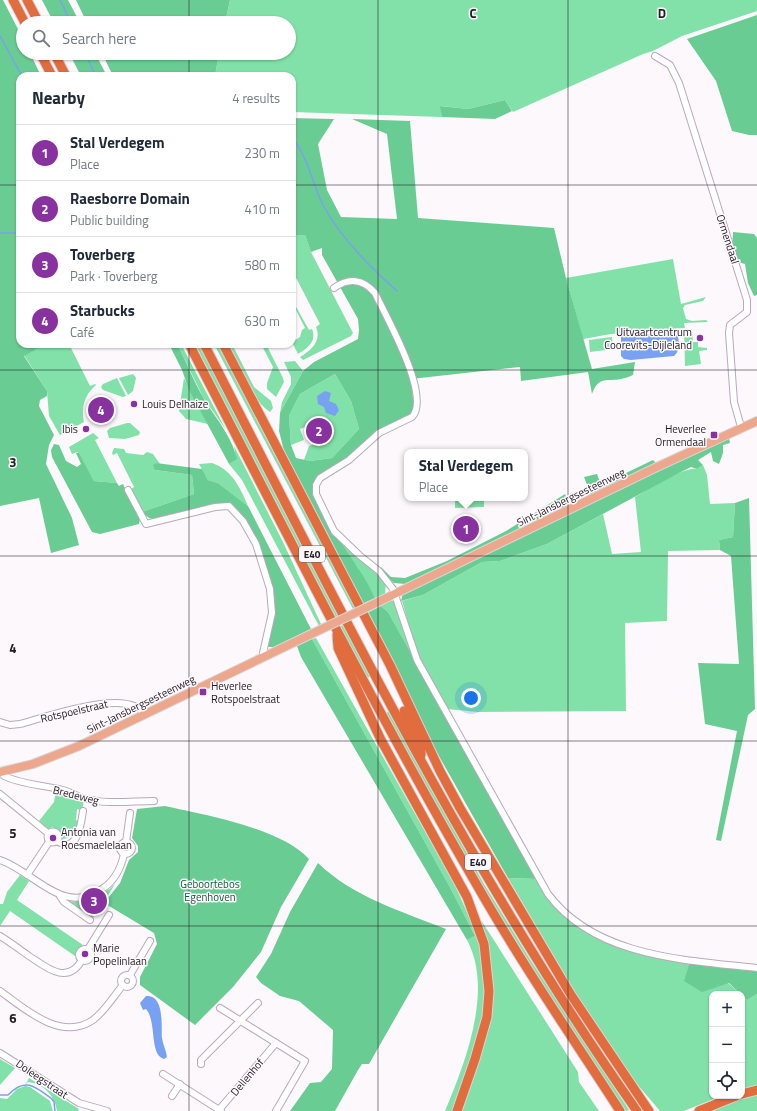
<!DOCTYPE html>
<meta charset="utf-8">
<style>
:root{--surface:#fff;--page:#f2f2f3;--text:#1f2937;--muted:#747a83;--line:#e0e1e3;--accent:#8832a0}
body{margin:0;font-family:"Titillium Web",sans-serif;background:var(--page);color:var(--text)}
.controls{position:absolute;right:12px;bottom:12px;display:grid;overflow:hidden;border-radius:8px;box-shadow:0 1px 3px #0004}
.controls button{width:36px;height:36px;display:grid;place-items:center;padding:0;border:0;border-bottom:1px solid var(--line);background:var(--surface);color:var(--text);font:20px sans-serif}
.you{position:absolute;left:471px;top:698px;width:14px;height:14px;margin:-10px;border:3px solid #fff;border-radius:50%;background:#1a73e8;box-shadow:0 0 0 6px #1a73e833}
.badge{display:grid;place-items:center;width:26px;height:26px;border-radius:50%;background:var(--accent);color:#fff;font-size:13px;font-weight:700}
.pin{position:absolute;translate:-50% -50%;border:2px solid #fff;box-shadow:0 1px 4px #0006}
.popup{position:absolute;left:404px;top:449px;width:124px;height:52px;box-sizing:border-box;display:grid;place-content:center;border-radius:8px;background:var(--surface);filter:drop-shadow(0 1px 3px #0005);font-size:13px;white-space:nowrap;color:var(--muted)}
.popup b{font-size:15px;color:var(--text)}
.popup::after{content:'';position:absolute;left:50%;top:100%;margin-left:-8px;border:8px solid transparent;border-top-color:var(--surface)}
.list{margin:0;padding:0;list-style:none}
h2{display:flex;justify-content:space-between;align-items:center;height:52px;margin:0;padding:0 16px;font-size:17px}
h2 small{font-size:13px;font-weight:400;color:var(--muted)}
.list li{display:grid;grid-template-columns:26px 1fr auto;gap:12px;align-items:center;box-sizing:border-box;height:56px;padding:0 16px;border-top:1px solid var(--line)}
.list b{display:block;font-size:15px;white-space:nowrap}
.list p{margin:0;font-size:13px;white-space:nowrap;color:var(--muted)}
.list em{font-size:13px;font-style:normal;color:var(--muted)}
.icon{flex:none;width:22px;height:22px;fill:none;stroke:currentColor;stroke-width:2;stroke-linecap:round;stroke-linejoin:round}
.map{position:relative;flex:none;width:757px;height:1111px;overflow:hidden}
.search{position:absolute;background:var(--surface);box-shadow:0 1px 3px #0004;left:16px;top:16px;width:280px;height:44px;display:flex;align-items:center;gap:10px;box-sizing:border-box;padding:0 14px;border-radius:22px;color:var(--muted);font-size:15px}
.panel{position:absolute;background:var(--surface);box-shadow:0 1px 3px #0004;left:16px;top:72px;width:280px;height:276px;border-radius:12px}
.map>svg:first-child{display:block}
.green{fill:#81e1a8}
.forest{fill:#69cc93;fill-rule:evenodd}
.water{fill:#78a2f1}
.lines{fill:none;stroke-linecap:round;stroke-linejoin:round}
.stream{stroke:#78a2f1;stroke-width:1.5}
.minor-casing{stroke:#baa8bd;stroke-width:8}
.major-casing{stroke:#d7d6d7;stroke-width:10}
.highway-casing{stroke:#d7d6d7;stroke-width:11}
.minor{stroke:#fff;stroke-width:6}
.major{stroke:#eda78c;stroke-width:8}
.highway{stroke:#e16d3f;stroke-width:9}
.major-bridge-casing{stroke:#d7d6d7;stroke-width:10;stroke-linecap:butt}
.major-bridge{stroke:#eda78c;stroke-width:8}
.grid{fill:none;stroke:#221c23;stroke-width:1;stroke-opacity:0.55}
.poi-dot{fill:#8832a0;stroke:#fcf8fc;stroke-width:1.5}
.labels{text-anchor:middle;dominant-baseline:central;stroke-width:3;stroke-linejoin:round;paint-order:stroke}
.shield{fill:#fcf8fc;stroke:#635e64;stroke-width:1}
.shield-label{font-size:10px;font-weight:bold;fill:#221c23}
.street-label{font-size:11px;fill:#221c23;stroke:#fcf8fc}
.poi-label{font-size:11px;fill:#221c23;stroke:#fcf8fc;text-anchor:start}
.park-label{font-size:11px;fill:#105b37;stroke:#fcf8fc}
.grid-label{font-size:13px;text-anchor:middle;font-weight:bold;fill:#221c23;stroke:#fcf8fc;stroke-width:3;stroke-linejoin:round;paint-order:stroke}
</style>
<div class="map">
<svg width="757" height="1111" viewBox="0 0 757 1111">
<rect width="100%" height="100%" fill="#fcf8fc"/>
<g class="green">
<polygon points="230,0 757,0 757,11 682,36 653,51 643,54 513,112 505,100 468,109 441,106 442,117 292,112 292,76 215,76 219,53 289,53 289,23 225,23"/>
<path d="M 305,235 L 311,252 L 353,333 L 351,336 L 303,360 L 300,357 C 311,350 322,341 316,327 L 320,324 L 292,270 L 292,236 Z"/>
<polygon points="673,259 681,304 706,297 703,301 685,305 683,308 686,319 692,321 706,320 708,322 684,323 685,328 611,334 583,339 566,278"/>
<path d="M 295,305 L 309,330 L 312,329 C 317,341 308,348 298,354 L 292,342 L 300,337 L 302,330 L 305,328 L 294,306 Z"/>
<polygon points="684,329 692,329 693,342 698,342 698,347 707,348 707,350 699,351 701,364 685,366"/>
<polygon points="612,337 613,349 590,352 589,340"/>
<path d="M 46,344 L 69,344 L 90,386 L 95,384 L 96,385 C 84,395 81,408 84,422 L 60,435 L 49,416 L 47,391 L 24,355 Z"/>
<polygon points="177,344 181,344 226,430 203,397"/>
<polygon points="195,344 199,344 339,616 335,617"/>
<polygon points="214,344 219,344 355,607 353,609"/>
<path d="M 228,344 L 232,344 L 254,387 L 271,401 L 273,408 L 270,412 C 251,400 239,364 228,344 Z"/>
<polygon points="261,344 266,344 283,378 284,382 276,397 267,389 267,383 273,367"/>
<polygon points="295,361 303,371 280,413 282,402 291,384 291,377 284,362"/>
<polygon points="133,374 136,378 133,391 128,395 119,378"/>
<polygon points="335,374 351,401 359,429 332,458 310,461 304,460 309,446 323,440 322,433 329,430 325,419 300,429 304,440 291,445 289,416 300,394"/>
<polygon points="117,378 126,396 123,397 103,390 101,387 103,384"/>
<polygon points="184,378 208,424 186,419 179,411"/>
<polygon points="127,423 130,423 140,432 139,435 125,439 109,438 107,431 110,428"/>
<polygon points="93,433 99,438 95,440 117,483 94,481 79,454 77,452 72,454 69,447"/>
<polygon points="234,446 282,540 321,624 319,626 242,480 229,464 236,459"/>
<polygon points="114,448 124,449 126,453 143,455 147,452 153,454 160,464 156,463 155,470 192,475 194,494 142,512 131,489 134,487 117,453 113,455 112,453"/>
<path d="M 212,463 C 232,470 240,487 248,506 L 218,483 L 208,480 L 199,464 Z"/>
<path d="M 703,465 L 707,475 L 710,504 L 735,503 L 733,537 L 719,540 L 720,550 L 668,551 L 667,621 L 625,623 L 626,711 L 478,712 L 447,709 L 417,654 L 402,601 L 423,595 L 482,562 L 500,561 L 547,544 L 603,514 L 612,554 L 641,552 L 635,497 C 648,490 684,466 697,469 Z"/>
<polygon points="455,498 484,498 484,507 455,508"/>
<polygon points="332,532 386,583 385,594 375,598 358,568"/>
<polygon points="389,601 393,601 395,603 415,661 388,612 381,606"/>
<polygon points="343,625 370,677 367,678 340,627"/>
<path d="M 316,638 L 454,883 L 477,935 L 484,963 L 484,1011 L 481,1029 L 452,1111 L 445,1111 C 465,1063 494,990 467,940 L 475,936 L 452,891 L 312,639 Z"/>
<polygon points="389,712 484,884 531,961 629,1110 626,1111 563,1018 482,885 385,713"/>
<path d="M 56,791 L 84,800 L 82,810 L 77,809 L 76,820 L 78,821 C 77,832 72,839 61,839 L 62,835 L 52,827 L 49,830 L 39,821 L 54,802 Z"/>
<polygon points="20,875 29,881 17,900 83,945 75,956 10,911 0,926 0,904 3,904 7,892"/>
<path d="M 508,878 L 537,879 C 543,888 548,899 556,907 C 574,928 603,943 629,950 C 649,956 670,956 689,962 C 708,968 727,981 741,994 L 712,994 L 712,1096 L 721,1096 L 684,1111 L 660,1111 L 625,1070 L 579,999 Z"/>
<path d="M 115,884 L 105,900 L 104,908 L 97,912 L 92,919 L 65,901 C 85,903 101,898 115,884 Z"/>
<polygon points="481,920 578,1072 579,1082 599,1111 460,1111 488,1027 486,941"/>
<polygon points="757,994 757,1085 742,1089 742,995 747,1000"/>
<polygon points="0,1059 15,1068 0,1085"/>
<path d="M 29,1078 L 79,1109 L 78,1111 L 57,1111 C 55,1096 43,1082 26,1082 L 26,1086 L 30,1087 L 50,1101 L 53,1111 L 0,1111 L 0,1098 L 7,1099 L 17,1089 L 25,1086 Z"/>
<polygon points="757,1093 757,1111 709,1111 752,1094"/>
</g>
<g class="forest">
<polygon points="0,0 3,0 23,39 23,53 30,53 41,76 20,76 20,344 46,344 24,356 47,391 47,396 40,400 39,406 54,435 49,445 46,464 72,518 79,545 51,553 39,498 0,506"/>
<polygon points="42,0 68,0 80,23 54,23"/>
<polygon points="76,0 230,0 225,23 87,23"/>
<polygon points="757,15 757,135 749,135 732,131 716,81 687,39"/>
<polygon points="69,53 95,53 107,76 81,76"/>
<polygon points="102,53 219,53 215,76 113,76"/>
<polygon points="505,100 512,111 495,119 442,117 440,106 468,109"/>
<path d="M 292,118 L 334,119 L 318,144 L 327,190 L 341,217 L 397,219 L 387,134 L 352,119 L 410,121 L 418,218 L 554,228 L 566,278 L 592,369 L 635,362 L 633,375 C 629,377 625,378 621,379 C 607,382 599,375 592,394 L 588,372 L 521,381 L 520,367 L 411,379 L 414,408 L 411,414 L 378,431 L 345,460 L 316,478 L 312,485 C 319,517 341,541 358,568 C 365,578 370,588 375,598 L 362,604 L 284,451 L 279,431 L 280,413 L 303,371 L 314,362 L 358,339 L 359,330 L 358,319 L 322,255 L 322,248 L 311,252 L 305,235 L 292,236 ZM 335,374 L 351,401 L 359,429 L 332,458 L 310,461 L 296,458 L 291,445 L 289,416 L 300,394 Z"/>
<polygon points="733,232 754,234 757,238 757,295 754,296 748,283 745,264 735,261 732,251"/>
<path d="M 169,344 L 177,344 C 186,361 193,380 203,397 C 215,418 231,434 237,459 L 229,464 L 189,390 L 182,370 Z"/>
<polygon points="728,433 730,443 723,445 723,453 719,464 713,461 711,452 698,460 703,465 697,469 691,467 679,473 547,544 500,561 482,562 423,595 401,601 405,584 394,583 379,570 381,567 391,577 405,578 447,561 506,531 565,494 570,505 591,495 584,477 597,474 601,485 653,460 659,466"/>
<polygon points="54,444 59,445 66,461 77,467 81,464 76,453 79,453 94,481 117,483 119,486 123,484 140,519 139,524 100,534 92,532 52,457 51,450"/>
<polygon points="156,463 202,469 208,480 218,483 248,506 311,629 275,647 269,647 267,645 274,609 273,588 257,542 233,507 227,503 206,506 156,520 149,518 142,512 194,494 192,475 155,470 153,465"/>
<polygon points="749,498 755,709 748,715 721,841 716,840 737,731 705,724 698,663 739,664 731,556 720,550 719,540 733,537 735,503"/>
<polygon points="381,606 388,612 537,879 508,878 427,735 367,613"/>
<polygon points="312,639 452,891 475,936 467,940 301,657 297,646"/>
<path d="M 165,806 C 205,815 281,828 309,859 L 281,907 L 261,952 L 233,987 L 195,1025 L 140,985 L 140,977 L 157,944 L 154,933 L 104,903 L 120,883 L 129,860 L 138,852 L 138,846 L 132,838 L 137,809 Z"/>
<path d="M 318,863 C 353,897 401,911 446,929 L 369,1064 L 362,1064 L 358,1070 L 335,1111 L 290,1111 L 310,1083 L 321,1082 L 332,1069 L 333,1030 L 299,1001 L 280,996 L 261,983 L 256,977 L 271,954 L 290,912 Z"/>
<polygon points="690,962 757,970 757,994 747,1000 729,983 702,992 684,981"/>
</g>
<g class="water">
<path d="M 674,332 L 678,336 C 679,343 680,351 674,356 L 631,360 L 624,359 L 621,356 L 621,335 L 623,333 L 644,335 Z"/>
<polygon points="325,391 331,393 329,401 336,404 339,410 335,416 326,413 324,407 318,404 317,396"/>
<path d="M 146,996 C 165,995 161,1026 162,1038 C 163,1045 166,1050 167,1057 L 164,1059 C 149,1055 157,1021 146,1009 L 143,1010 L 140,1003 Z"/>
</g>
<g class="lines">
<g class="stream">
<polyline points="60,0 71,23"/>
<polyline points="0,36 22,76"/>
<polyline points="85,53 96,76"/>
<path d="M 292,138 C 308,156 312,184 323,205 C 340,237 371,268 397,291"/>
<polyline points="0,233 20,233"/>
<path d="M 0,1095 L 8,1095 C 25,1077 35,1086 52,1099 L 54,1102 L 55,1111"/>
</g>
<defs>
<g id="minor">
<polyline points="655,56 670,65 679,83 747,300 747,312 730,325 729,333 734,402 741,427"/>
<path d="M 334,288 C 349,277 363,279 375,293 C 385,315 432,396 412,417 L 379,433 L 349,460 L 320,478 L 316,485 L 316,494 L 334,531 L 359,555 L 379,571 L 393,589 L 417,660 L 548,894 C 595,957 684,960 757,968"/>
<polyline points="128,490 146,524 215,507 229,506 243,521 256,544 270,589 272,613 263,653"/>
<path d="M 0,722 L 10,725 L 20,724 C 43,718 131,686 144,715"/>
<path d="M 3,772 L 4,776 C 23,785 44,785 63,790 C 71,792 76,796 83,798 C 106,805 131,801 154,801"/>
<polyline points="0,794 49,834"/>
<circle cx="53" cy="837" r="5.5"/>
<path d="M 57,841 C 78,854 81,824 83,811"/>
<polyline points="126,842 130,813"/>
<circle cx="126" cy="848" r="6"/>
<path d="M 0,860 C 34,871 63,917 102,889 C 115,881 121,868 124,854"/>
<polyline points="27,875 49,842"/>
<polyline points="60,896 64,902 90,920"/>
<path d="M 0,936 C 10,942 19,949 29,956 C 46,967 67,986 82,960"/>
<circle cx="85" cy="955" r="6"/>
<polyline points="88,949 109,915"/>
<circle cx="127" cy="981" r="6"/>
<polyline points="130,975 150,941"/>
<path d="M 0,991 C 25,1009 61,1042 93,1020 C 105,1011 113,997 123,985"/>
<polyline points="220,1008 305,1061 276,1111"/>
<polyline points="0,1053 79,1103 107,1111"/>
<polyline points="201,1064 201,1060 258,1003"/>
<polyline points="163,1074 221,1111"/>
<polyline points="172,1096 180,1084"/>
<polyline points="218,1111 276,1043"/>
</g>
<g id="major">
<polyline points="378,602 659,466 757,421"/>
<polyline points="0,772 33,764 79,746 301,639"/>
</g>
<g id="highway">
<polyline points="13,0 25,23"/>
<polyline points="27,0 39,23"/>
<polyline points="40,53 52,76"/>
<polyline points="54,53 66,76"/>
<path d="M 189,344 C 283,526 375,710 478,887 C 522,964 572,1037 620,1111"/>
<path d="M 204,344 C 338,605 467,870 637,1111"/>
<polyline points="223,344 390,665 440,771 460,808 571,995 649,1111"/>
<polyline points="337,635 338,648 381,740 467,897 484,944 489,991 487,1017 475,1059 457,1111"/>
<polyline points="404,711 421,750 421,755"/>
<polyline points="742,1094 757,1090"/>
<polyline points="699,1111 736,1096"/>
</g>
</defs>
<use href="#minor" class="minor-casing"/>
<use href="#major" class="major-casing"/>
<use href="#highway" class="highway-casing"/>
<use href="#minor" class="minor"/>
<use href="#major" class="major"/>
<use href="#highway" class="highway"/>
<defs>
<polyline id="major-bridge" points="301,639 378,602"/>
</defs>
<use href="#major-bridge" class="major-bridge-casing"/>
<use href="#major-bridge" class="major-bridge"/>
</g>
<path class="grid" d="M 189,0 L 189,23M 378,0 L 378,1111M 568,0 L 568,1111M 189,53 L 189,76M 0,185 L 20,185M 292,185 L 757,185M 189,344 L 189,1111M 0,370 L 757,370M 0,556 L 757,556M 0,741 L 757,741M 0,926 L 757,926"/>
<g class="poi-dot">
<circle cx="700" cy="338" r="4"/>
<circle cx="134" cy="404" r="4"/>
<circle cx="86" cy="429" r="4"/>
<rect x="710" y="431" width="8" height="8" rx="2"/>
<rect x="199" y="688" width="8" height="8" rx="2"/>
<circle cx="53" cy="838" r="4"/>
<circle cx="85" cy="954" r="4"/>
</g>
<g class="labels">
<g class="shield">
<rect x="299" y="546" width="26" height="16" rx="3"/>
<rect x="465" y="854" width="26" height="16" rx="3"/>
</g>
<g class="shield-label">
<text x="312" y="554">E40</text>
<text x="478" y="862">E40</text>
</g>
<g class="street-label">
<text transform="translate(728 239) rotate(72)">Ormendaal</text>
<text transform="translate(571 497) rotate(-26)">Sint-Jansbergsesteenweg</text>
<text transform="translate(141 704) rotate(-26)">Sint-Jansbergsesteenweg</text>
<text transform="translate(74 711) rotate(-13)">Rotspoelstraat</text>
<text transform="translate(76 795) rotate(14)">Bredeweg</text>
<text transform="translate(247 1077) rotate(-50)">Dellenhof</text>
<text transform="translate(42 1079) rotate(34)">Doleegstraat</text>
</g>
<g class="poi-label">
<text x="692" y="332" text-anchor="end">Uitvaartcentrum<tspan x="692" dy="13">Coorevits-Dijleland</tspan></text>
<text x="142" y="404">Louis Delhaize</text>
<text x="78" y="429" text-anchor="end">Ibis</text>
<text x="706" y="429" text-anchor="end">Heverlee<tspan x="706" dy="13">Ormendaal</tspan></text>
<text x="211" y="686">Heverlee<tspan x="211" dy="13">Rotspoelstraat</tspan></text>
<text x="61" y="832">Antonia van<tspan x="61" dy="13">Roesmaelelaan</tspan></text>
<text x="93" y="948">Marie<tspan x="93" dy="13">Popelinlaan</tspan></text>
</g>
<g class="park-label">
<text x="210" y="884">Geboortebos<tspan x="210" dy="13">Egenhoven</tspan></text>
</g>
</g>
<g class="grid-label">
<text x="473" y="18">C</text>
<text x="662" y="18">D</text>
<text x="13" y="467">3</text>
<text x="13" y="653">4</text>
<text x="13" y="838">5</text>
<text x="13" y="1023">6</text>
</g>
</svg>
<div class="controls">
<button>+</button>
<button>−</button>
<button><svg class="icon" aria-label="locate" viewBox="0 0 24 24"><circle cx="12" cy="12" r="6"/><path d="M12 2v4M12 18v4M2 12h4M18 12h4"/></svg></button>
</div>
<div class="you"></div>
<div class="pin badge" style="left:466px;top:529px">1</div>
<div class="popup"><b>Stal Verdegem</b>Place</div>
<div class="pin badge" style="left:319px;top:431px">2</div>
<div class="pin badge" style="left:94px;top:901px">3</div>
<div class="pin badge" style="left:101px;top:410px">4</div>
<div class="search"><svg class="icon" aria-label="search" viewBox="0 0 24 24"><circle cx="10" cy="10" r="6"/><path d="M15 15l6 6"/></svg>Search here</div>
<section class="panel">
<h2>Nearby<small>4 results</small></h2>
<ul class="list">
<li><span class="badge">1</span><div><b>Stal Verdegem</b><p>Place</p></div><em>230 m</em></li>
<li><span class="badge">2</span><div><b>Raesborre Domain</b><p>Public building</p></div><em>410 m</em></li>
<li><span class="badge">3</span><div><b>Toverberg</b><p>Park · Toverberg</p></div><em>580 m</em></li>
<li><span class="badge">4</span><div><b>Starbucks</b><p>Café</p></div><em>630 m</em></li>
</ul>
</section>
</div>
